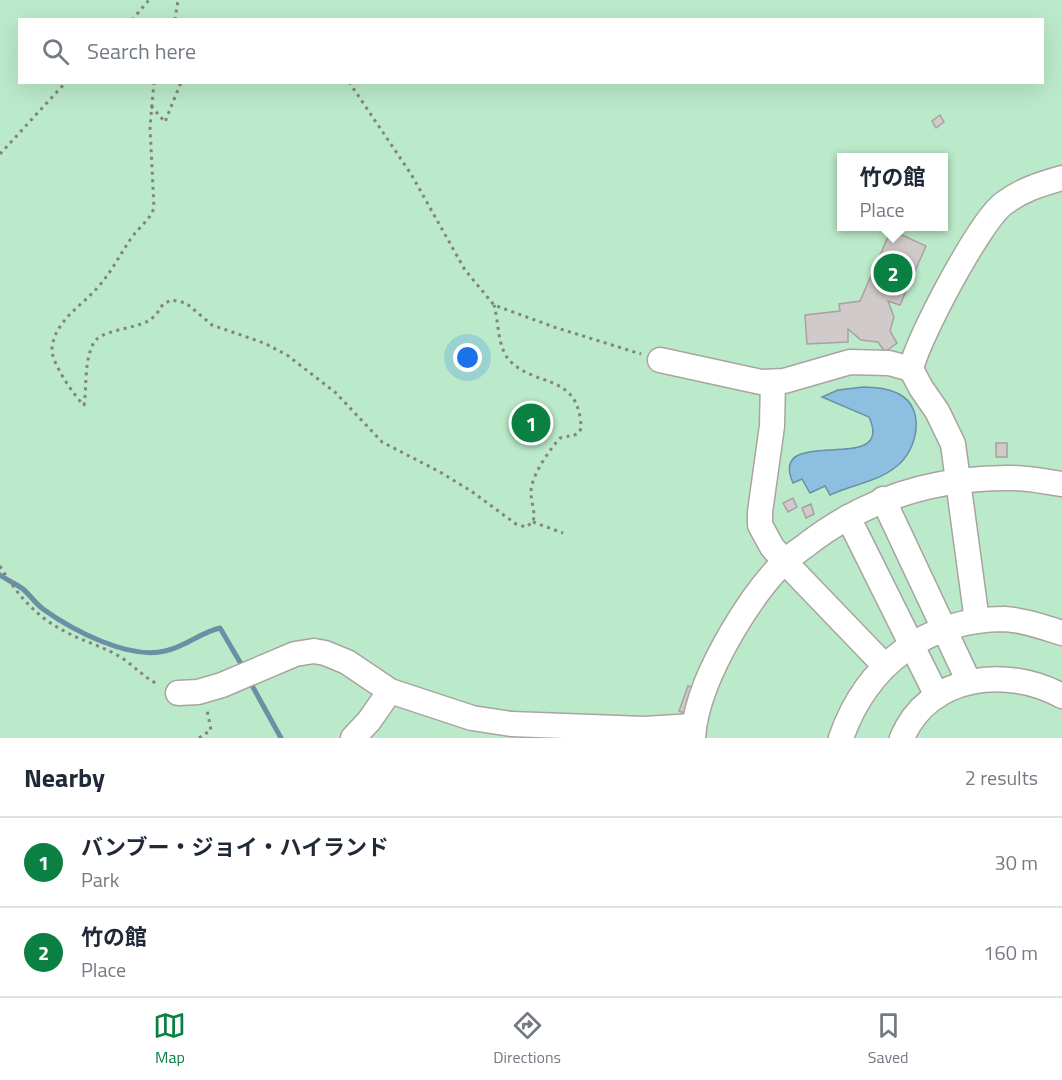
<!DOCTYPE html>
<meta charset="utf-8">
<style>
:root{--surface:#fff;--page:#f6f6f7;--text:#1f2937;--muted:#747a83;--line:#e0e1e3;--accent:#0b8043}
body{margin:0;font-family:"Titillium Web","Noto Sans JP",sans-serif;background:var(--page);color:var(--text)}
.you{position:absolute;left:468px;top:358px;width:21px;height:21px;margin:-15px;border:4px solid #fff;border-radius:50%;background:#1a73e8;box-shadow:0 0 0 9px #1a73e833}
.badge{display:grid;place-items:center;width:39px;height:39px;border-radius:50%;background:var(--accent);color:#fff;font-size:20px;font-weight:700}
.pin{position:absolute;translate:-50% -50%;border:3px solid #fff;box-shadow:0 2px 6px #0006}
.popup{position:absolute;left:837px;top:153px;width:111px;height:78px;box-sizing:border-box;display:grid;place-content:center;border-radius:0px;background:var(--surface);filter:drop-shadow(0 2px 4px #0005);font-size:20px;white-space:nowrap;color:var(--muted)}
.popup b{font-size:22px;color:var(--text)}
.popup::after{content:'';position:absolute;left:50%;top:100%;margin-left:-12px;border:12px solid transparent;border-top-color:var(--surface)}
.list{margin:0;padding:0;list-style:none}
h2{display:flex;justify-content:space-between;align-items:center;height:78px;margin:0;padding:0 24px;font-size:26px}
h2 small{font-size:20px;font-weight:400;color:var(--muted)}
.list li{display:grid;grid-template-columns:39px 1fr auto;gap:18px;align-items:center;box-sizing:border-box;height:90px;padding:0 24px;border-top:2px solid var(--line)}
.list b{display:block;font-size:22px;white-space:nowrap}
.list p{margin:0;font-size:20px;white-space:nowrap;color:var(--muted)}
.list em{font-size:20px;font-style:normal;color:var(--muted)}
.icon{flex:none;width:33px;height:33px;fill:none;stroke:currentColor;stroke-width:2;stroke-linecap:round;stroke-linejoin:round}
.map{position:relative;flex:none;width:1062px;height:738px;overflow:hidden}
.search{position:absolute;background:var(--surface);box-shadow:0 6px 24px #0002;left:18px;right:18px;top:18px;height:66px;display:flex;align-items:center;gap:15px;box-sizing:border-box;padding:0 21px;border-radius:0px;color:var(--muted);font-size:22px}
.sheet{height:258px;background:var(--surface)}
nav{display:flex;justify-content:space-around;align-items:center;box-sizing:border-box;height:84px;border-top:2px solid var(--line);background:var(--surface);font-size:16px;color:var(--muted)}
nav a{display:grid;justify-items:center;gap:3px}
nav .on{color:var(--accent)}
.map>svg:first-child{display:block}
.green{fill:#bbeaca;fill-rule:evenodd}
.water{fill:#8cbfe0;stroke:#6b8fa5;stroke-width:1.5}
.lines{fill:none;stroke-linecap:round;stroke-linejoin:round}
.stream{stroke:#6b8fa5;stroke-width:5}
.building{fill:#d1caca;stroke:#a8a1a0;stroke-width:1.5}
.minor-casing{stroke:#a8a49f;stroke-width:27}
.path{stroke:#85827f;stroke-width:3;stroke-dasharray:3 4.5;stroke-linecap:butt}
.minor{stroke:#fff;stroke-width:24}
</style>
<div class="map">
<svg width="1062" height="738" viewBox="0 0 1062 738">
<rect width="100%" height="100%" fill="#faf6f1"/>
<path class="green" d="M 0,0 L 1062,0 L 1062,738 L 0,738 ZM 20,20 L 1042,20 L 1042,82 L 20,82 ZM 842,158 L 944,158 L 944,226 L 842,226 Z"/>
<path class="water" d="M 863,387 C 875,387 888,388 899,394 C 926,408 918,449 897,466 C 878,482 853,484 830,495 L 825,486 L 810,493 L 802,479 L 793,483 C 766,422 897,478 869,417 L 822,397 L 838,390 Z"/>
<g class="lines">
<g class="stream">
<path d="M 0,575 C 7,580 16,584 23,589 C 30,595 35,603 43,609 C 72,630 129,660 165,651 C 185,647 201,632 220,628 L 244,669"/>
<polyline points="249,680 281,738"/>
</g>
</g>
<g class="building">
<polygon points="940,115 944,122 936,128 932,121"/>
<polygon points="891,230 926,246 900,305 888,301 894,317 890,331 897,343 885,352 878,342 861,340 848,329 848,342 807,344 805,315 840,311 839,304 860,301"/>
<rect x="996" y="443" width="11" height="14"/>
<polygon points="793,498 797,507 788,512 783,503"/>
<polygon points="811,504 814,514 806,518 802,508"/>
<polygon points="688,686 697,689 689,715 679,711"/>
</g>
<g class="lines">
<defs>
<g id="minor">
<polyline points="660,360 761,382 784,381 850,362 889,363 911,369"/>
<polyline points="773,382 772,426 760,512 760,525 772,547 785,562 884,665"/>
<polyline points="883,499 969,682"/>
<polyline points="848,517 937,696"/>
<path d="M 977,621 L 953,444 L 937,411 L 921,388 L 911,369 C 918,338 979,223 1003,204 C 1021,190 1041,184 1062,178"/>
<polyline points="178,693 198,692 222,685 295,654 314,651 325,653 347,662 390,691 472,718 511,724 644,729 694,726"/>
<polyline points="353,738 369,721 390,691"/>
<path d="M 693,738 C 695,701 714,663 732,632 C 746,608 761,586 780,566 C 787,558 797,552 805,546 C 866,498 935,477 1012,478 C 1029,478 1046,482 1062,484"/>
<path d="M 841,738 C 866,666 926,619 1004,619 C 1024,620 1043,627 1062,633"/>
<path d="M 902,738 C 929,674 1007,666 1062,696"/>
</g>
</defs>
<use href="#minor" class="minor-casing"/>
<g class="path">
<polyline points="132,20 149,0"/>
<polyline points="175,20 178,0"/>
<path d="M 154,82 L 150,127 L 154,208 C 149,221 140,226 132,237 C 120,254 113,270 98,287 C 82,306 54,321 52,349 C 51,362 74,396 84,405 C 87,385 84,363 93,344 C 99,330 134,329 148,321 C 155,317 159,311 163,304 L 172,300 L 186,303 L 212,325 L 264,343 L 287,355 L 336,393 L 382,442 L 440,472 L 471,491 L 516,524 L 526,527 L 533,522 C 536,511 531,504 531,493 C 530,478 549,450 560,438 C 575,434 584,438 580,417 C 573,375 536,386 511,362 C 497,349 499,322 494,305"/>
<polyline points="349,82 411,174 465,270 494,305 554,327 641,354"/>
<polyline points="151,106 165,122 181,82"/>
<polyline points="0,154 66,82"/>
<polyline points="533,522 563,533"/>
<path d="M 0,566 C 17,595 37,618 68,633 C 85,642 105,647 122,658 C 135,667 145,678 159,685"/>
<polyline points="199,738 211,730 207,710"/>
</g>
<use href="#minor" class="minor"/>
</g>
</svg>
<div class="you"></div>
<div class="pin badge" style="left:531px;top:423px">1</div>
<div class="pin badge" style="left:893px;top:273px">2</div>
<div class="popup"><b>竹の館</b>Place</div>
<div class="search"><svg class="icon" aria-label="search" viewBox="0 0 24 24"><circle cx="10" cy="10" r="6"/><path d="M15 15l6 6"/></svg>Search here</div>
</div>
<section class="sheet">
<h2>Nearby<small>2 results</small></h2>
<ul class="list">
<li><span class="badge">1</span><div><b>バンブー・ジョイ・ハイランド</b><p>Park</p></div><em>30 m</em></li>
<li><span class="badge">2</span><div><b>竹の館</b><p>Place</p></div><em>160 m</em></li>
</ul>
</section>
<nav>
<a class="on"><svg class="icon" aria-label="map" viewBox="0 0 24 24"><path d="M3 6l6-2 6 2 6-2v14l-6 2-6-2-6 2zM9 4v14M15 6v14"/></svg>Map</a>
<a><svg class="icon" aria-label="directions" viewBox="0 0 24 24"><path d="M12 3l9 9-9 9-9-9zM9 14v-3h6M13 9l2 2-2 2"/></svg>Directions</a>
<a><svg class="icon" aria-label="saved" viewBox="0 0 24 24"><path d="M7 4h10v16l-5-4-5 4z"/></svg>Saved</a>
</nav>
